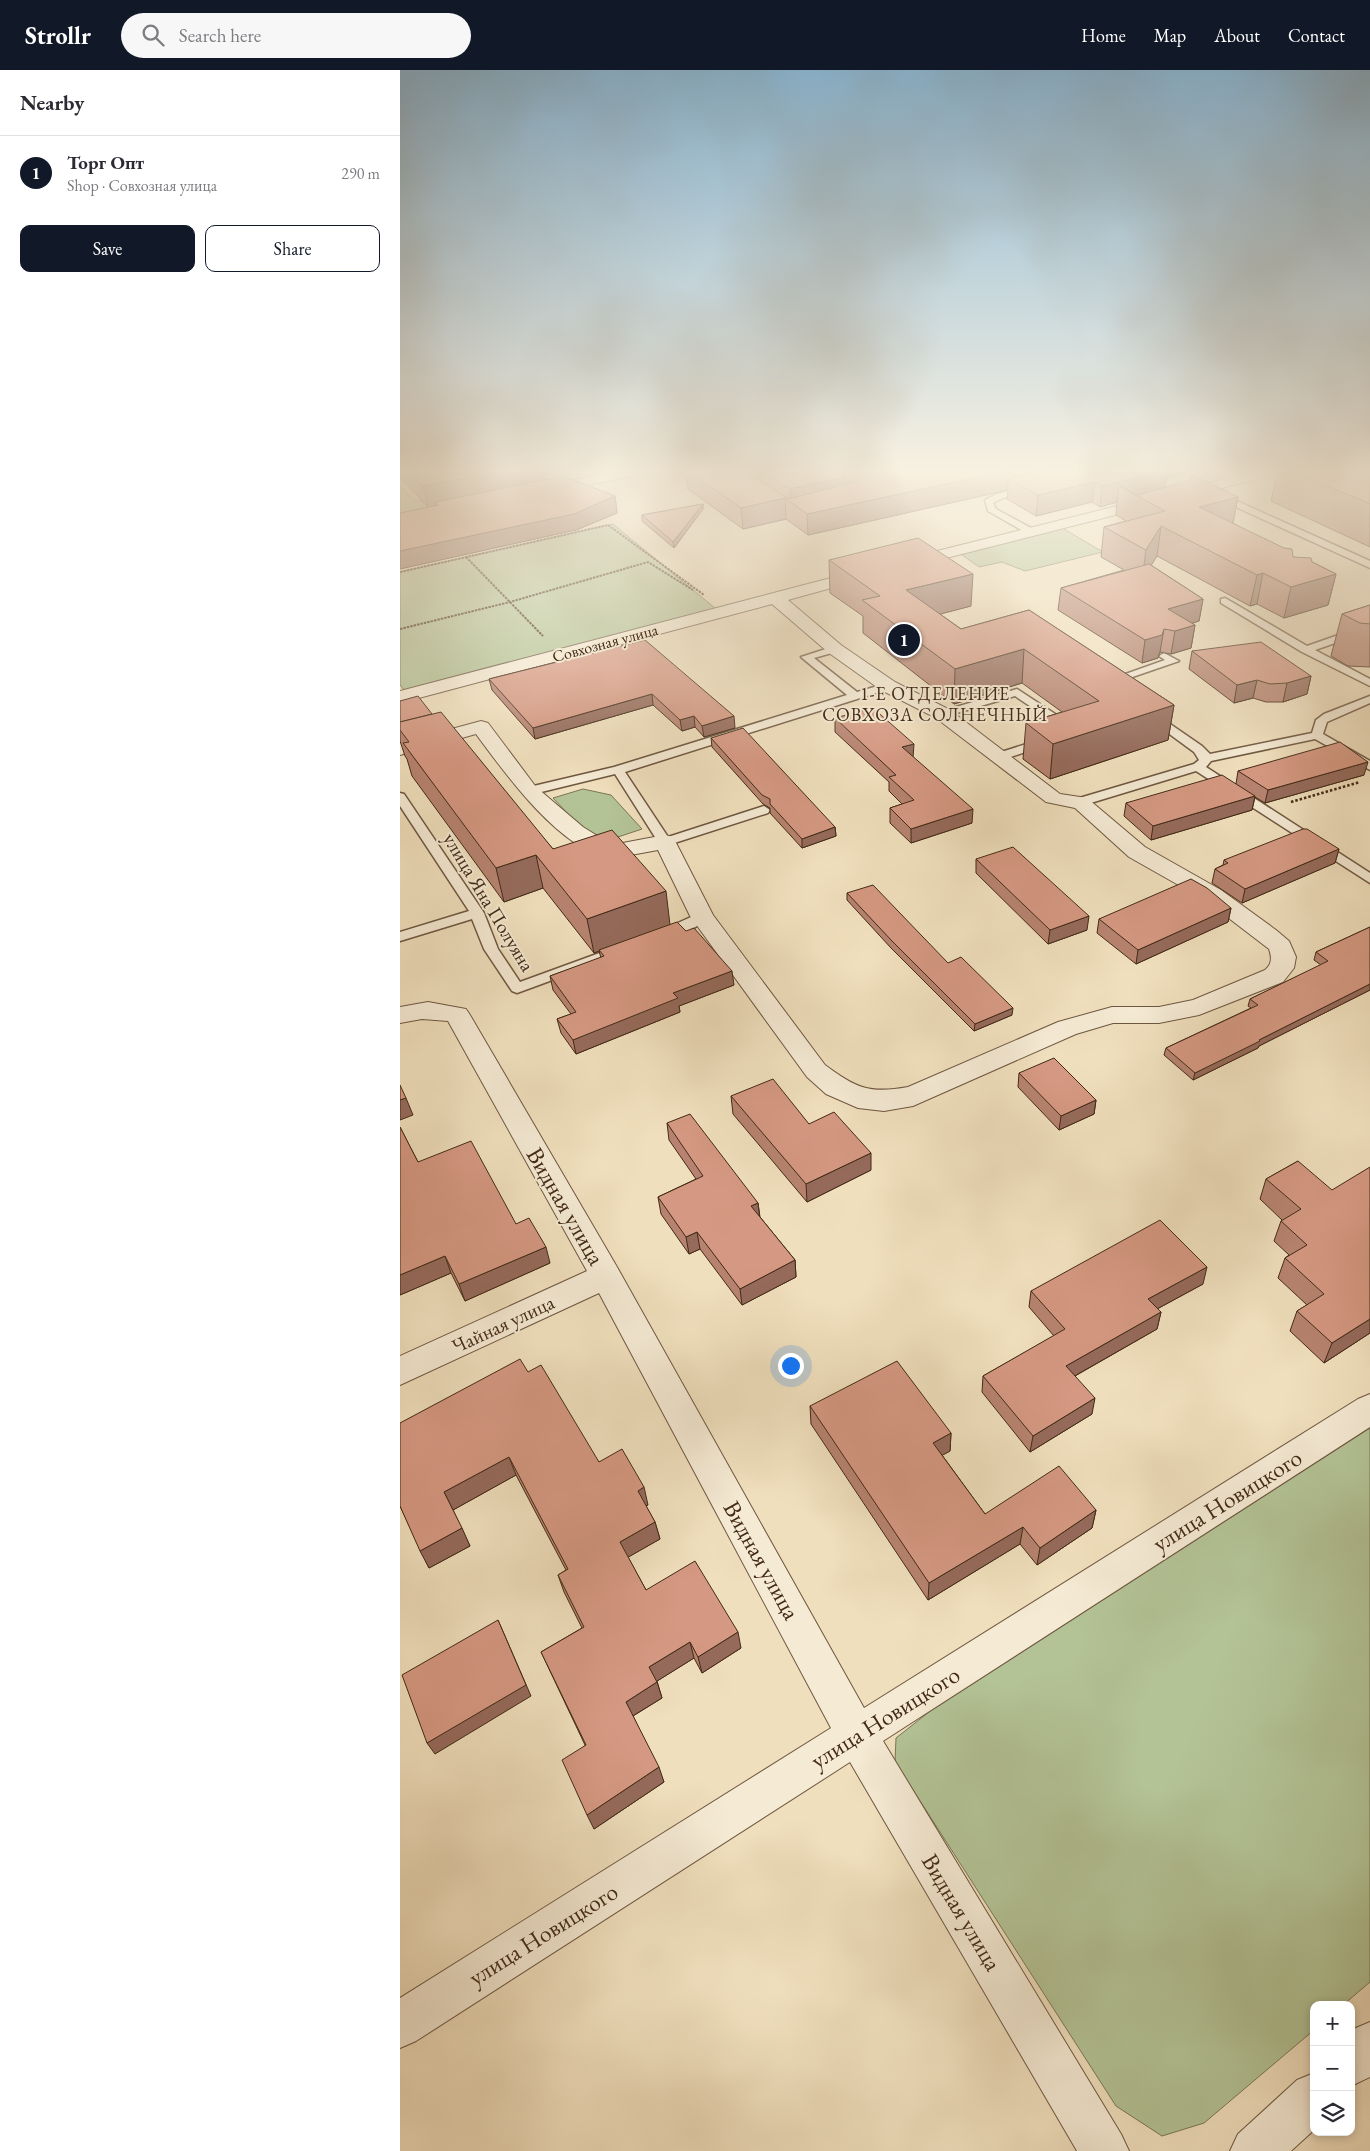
<!DOCTYPE html>
<meta charset="utf-8">
<style>
:root{--surface:#fff;--page:#f7f7f7;--text:#2b2b33;--muted:#7c7c81;--line:#e1e1e2;--accent:#111827}
body{margin:0;font-family:"EB Garamond",serif;background:var(--page);color:var(--text)}
.controls{position:absolute;right:15px;bottom:15px;display:grid;overflow:hidden;border-radius:10px;box-shadow:0 2px 8px #0003}
.controls button{width:45px;height:45px;display:grid;place-items:center;padding:0;border:0;border-bottom:1px solid var(--line);background:var(--surface);color:var(--text);font:25px sans-serif}
.you{position:absolute;left:390px;top:1295px;width:18px;height:18px;margin:-12px;border:4px solid #fff;border-radius:50%;background:#1a73e8;box-shadow:0 0 0 8px #1a73e833}
.badge{display:grid;place-items:center;width:32px;height:32px;border-radius:50%;background:var(--accent);color:#fff;font-size:16px;font-weight:700}
.pin{position:absolute;translate:-50% -50%;border:2px solid #fff;box-shadow:0 1px 5px #0006}
.list{margin:0;padding:0;list-style:none}
h2{display:flex;justify-content:space-between;align-items:center;height:65px;margin:0;padding:0 20px;font-size:21px}
h2 small{font-size:16px;font-weight:400;color:var(--muted)}
.list li{display:grid;grid-template-columns:32px 1fr auto;gap:15px;align-items:center;box-sizing:border-box;height:75px;padding:0 20px;border-top:1px solid var(--line)}
.list b{display:block;font-size:19px;white-space:nowrap}
.list p{margin:0;font-size:16px;white-space:nowrap;color:var(--muted)}
.list em{font-size:16px;font-style:normal;color:var(--muted)}
.actions{display:flex;gap:10px;padding:15px 20px}
.actions a{flex:1;padding:11px 0;border:1px solid var(--accent);border-radius:10px;text-align:center;font-size:18px;color:var(--accent)}
.actions .main{background:var(--accent);color:#fff}
.icon{flex:none;width:28px;height:28px;fill:none;stroke:currentColor;stroke-width:2;stroke-linecap:round;stroke-linejoin:round}
.map{position:relative;flex:none;width:970px;height:2081px;overflow:hidden}
header{display:flex;align-items:center;gap:30px;box-sizing:border-box;height:70px;padding:0 25px;background:var(--accent);color:#fff}
header strong{font-size:24px}
nav{display:flex;gap:28px;margin-inline-start:auto;font-size:18px}
.search{width:350px;height:45px;background:var(--page);display:flex;align-items:center;gap:12px;box-sizing:border-box;padding:0 18px;border-radius:28px;color:var(--muted);font-size:19px}
main{display:flex}
aside{flex:1;background:var(--surface)}
.map>svg:first-child{display:block}
.green{fill:#b3c396;stroke:#7a7656}
.lines{fill:none;stroke-linecap:round;stroke-linejoin:round}
.service-casing{stroke:#6e5740;stroke-width:3}
.minor-casing{stroke:#6e5740;stroke-width:2}
.path-far1{stroke:#422a16;stroke-width:2;stroke-dasharray:2.5 1;stroke-linecap:butt}
.path{stroke:#422a16;stroke-width:2.5;stroke-dasharray:2.5 2;stroke-linecap:butt}
.service{fill:#f5ead4;fill-rule:evenodd}
.minor{fill:#f5ead4;fill-rule:evenodd}
.wall{fill:#b78370;stroke:#422a16}
.shaded-wall{fill:#956a5b;stroke:#422a16}
.building{fill:#d59882;stroke:#422a16}
.labels{text-anchor:middle;dominant-baseline:central;stroke-width:4;stroke-linejoin:round;paint-order:stroke}
.far-street-label{font-size:16px;fill:#422a16;stroke:#f5ead4}
.far-neighbourhood-label{font-size:18px;letter-spacing:1px;fill:#422a16;stroke:#f5ead4}
.street-label{font-size:20px;fill:#422a16;stroke:#f5ead4}
.near-street-label{font-size:24px;fill:#422a16;stroke:#f5ead4}
</style>
<header>
<strong>Strollr</strong>
<div class="search"><svg class="icon" aria-label="search" viewBox="0 0 24 24"><circle cx="10" cy="10" r="6"/><path d="M15 15l6 6"/></svg>Search here</div>
<nav><a>Home</a><a>Map</a><a>About</a><a>Contact</a></nav>
</header>
<main>
<aside>
<h2>Nearby<small></small></h2>
<ul class="list">
<li><span class="badge">1</span><div><b>Торг Опт</b><p>Shop · Совхозная улица</p></div><em>290 m</em></li>
</ul>
<div class="actions"><a class="main">Save</a><a>Share</a></div>
</aside>
<div class="map">
<svg width="970" height="2081" viewBox="0 0 970 2081">
<rect width="100%" height="100%" fill="#f0dfbd"/>
<filter id="stains"><feTurbulence type="fractalNoise" baseFrequency=".004" numOctaves="4"/><feColorMatrix values="0 0 0 0 .2 0 0 0 0 .09 0 0 0 0 .02 0 0 0 .5 -.17"/></filter>
<radialGradient id="worn" r=".72"><stop offset=".6" stop-color="#630" stop-opacity="0"/><stop offset="1" stop-color="#630" stop-opacity=".3"/></radialGradient>
<g class="green">
<polygon points="0,416 15,431 41,426 23,433 47,437 0,446"/>
<polygon points="213,454 316,539 5,621 0,615 0,502"/>
<polygon points="662,458 703,482 625,501 602,492 579,497 558,482"/>
<polygon points="183,719 211,725 242,759 209,770 184,761 153,728"/>
<polygon points="970,1358 970,1912 943,1935 914,1935 914,1960 804,2053 762,2066 716,2036 495,1692 496,1668 529,1642"/>
</g>
<g class="lines">
<defs>
<g id="service">
<polygon points="148,400 162,400 128,409 124,406"/>
<polygon points="628,416 631,417 631,421 603,428 593,433 596,439 631,458 631,462 625,462 588,441 585,430 597,424"/>
<polygon points="817,422 970,491 970,498 814,427 814,423"/>
<polygon points="825,528 907,576 970,554 970,561 915,580 970,609 970,616 902,582 821,533 821,529"/>
<polygon points="435,576 440,579 439,581 414,588 457,622 488,613 492,614 492,618 225,702 268,767 364,736 370,740 368,743 265,776 260,775 215,704 129,725 123,721 125,718 214,697 447,625 401,587"/>
<polygon points="764,583 779,591 712,614 708,615 703,612 765,590 759,586"/>
<polygon points="617,619 672,655 672,659 664,659 615,626 543,647 537,644 539,642"/>
<polygon points="970,626 970,633 927,652 923,664 970,691 970,700 915,669 811,691 806,697 970,803 970,813 796,701 684,735 676,735 674,732 676,729 794,694 799,690 794,682 749,649 749,645 757,645 802,676 810,684 912,663 916,650 924,644"/>
<polygon points="645,668 649,670 649,674 599,691 593,687 595,684"/>
<polygon points="0,723 4,724 84,843 98,879 120,912 216,877 226,877 228,880 226,883 117,923 112,921 84,879 72,849 0,871 0,862 69,841 0,736"/>
<path d="M 302,842 L 309,846 C 299,858 278,866 263,869 L 256,865 L 258,862 Z"/>
</g>
<g id="minor">
<polygon points="224,400 251,400 244,404 142,424 135,420 142,416"/>
<polygon points="861,400 883,400 881,403 507,498 499,493 501,490"/>
<path d="M 465,499 L 471,501 L 473,504 L 471,507 L 388,530 L 441,575 L 495,612 L 550,640 L 660,724 L 687,728 L 745,777 L 821,820 L 876,860 L 889,871 L 896,887 L 894,898 L 883,912 L 799,945 L 759,953 L 713,953 L 676,964 L 513,1036 L 484,1041 L 458,1038 L 426,1024 L 407,1007 L 290,846 L 258,780 L 209,789 C 157,776 107,706 76,664 L 0,685 L 0,673 L 81,651 L 88,653 L 136,717 L 183,757 L 212,775 L 265,765 L 273,767 L 313,845 L 425,995 C 456,1018 469,1024 508,1017 L 658,952 L 712,937 L 759,937 L 793,930 L 865,900 C 872,894 872,888 869,879 L 805,830 L 729,787 L 675,738 L 646,732 L 536,648 L 481,620 L 429,583 L 372,534 L 0,633 L 0,621 Z"/>
<polygon points="28,932 66,939 70,945 217,1197 464,1638 958,1329 970,1324 970,1357 483,1671 721,2064 729,2081 677,2081 450,1692 16,1971 0,1978 0,1928 431,1658 199,1223 0,1315 0,1286 187,1201 48,951 22,949 0,953 0,937"/>
<polygon points="970,1952 970,2007 951,2016 951,1960"/>
<polygon points="914,2003 914,2060 891,2081 830,2081 838,2064 897,2010"/>
</g>
</defs>
<use href="#service" class="service-casing"/>
<use href="#minor" class="minor-casing"/>
<g class="path-far1">
<polyline points="66,487 143,566"/>
<polyline points="0,502 208,455 304,525"/>
<polyline points="0,559 110,532 248,492 293,520"/>
</g>
<polyline class="path" points="891,732 960,712"/>
<use href="#service" class="service"/>
<use href="#minor" class="minor"/>
</g>
<g class="wall">
<polygon points="0,400 144,400 143,400 144,410 215,426 217,443 176,460 28,437 0,407"/>
<polygon points="276,400 792,400 792,402 766,409 765,417 838,427 833,453 893,487 912,492 936,504 928,535 884,548 857,534 850,536 757,486 751,495 803,529 799,551 792,553 795,555 791,578 771,584 760,582 758,588 742,593 658,540 661,518 724,500 701,487 704,457 726,451 716,445 717,432 700,437 692,432 636,446 607,429 608,420 408,465 386,449 343,459 288,419 286,407"/>
<polygon points="878,400 955,400 970,406 970,477 871,431"/>
<polygon points="303,434 303,439 274,478 242,451 242,445"/>
<polygon points="429,490 571,536 540,544 561,559 629,540 774,635 768,670 650,709 623,689 626,653 662,642 622,613 554,634 463,563 463,546 430,523"/>
<polygon points="970,535 970,597 948,596 931,586 942,544"/>
<polygon points="245,570 335,658 304,667 295,657 282,661 253,635 135,669 92,620 89,609"/>
<polygon points="792,581 911,606 907,624 883,632 866,632 853,628 834,633 789,599"/>
<polygon points="0,631 32,644 153,779 270,854 334,915 279,936 280,942 176,984 161,963 157,949 171,944 153,920 150,906 201,888 199,881 194,883 143,818 104,832 12,706 7,689 5,686 0,671"/>
<polygon points="435,648 513,687 572,753 511,773 490,753 490,738 502,734 489,721 489,712 435,662"/>
<polygon points="311,668 435,757 436,766 402,778 370,743 370,738 363,734 312,677"/>
<polygon points="838,701 964,705 865,733 855,727 852,740 751,770 724,746 726,733 836,714"/>
<polygon points="939,779 935,793 842,833 812,813 815,799 823,795 824,790"/>
<polygon points="576,789 687,860 648,874 576,803"/>
<polygon points="447,823 548,893 612,945 574,961 491,878 447,830"/>
<polygon points="831,838 828,852 736,894 697,863 699,849"/>
<polygon points="970,857 970,920 859,976 858,978 793,1010 764,985 766,978 851,938 848,936 850,929 921,895 914,890 916,882"/>
<polygon points="619,1003 696,1030 694,1044 659,1060 618,1017"/>
<polygon points="331,1026 409,1054 471,1100 407,1132 333,1044"/>
<polygon points="267,1053 358,1133 360,1147 395,1190 396,1207 342,1235 300,1179 289,1184 261,1144 258,1127 296,1109 269,1070"/>
<polygon points="0,1057 18,1092 116,1154 150,1193 65,1231 51,1203 0,1225"/>
<polygon points="898,1091 970,1263 924,1293 890,1261 897,1241 907,1235 878,1208 885,1188 889,1185 874,1171 881,1151 882,1150 860,1129 866,1109"/>
<polygon points="803,1214 757,1239 761,1242 757,1259 675,1306 692,1344 630,1382 582,1322 583,1306 654,1266 629,1237 631,1221"/>
<polygon points="128,1302 199,1392 248,1435 246,1436 255,1452 260,1469 228,1487 246,1520 341,1578 302,1603 294,1588 257,1611 262,1628 233,1646 264,1712 194,1759 185,1675 141,1582 182,1558 164,1522 158,1505 166,1500 116,1405 53,1440 70,1476 29,1498 0,1436"/>
<polygon points="410,1336 551,1363 550,1381 542,1385 585,1444 696,1440 692,1458 637,1495 620,1474 528,1530 411,1354"/>
</g>
<g class="shaded-wall">
<polygon points="111,400 144,400 143,400 145,414 35,432 36,435 28,437 23,416"/>
<polygon points="611,400 699,400 608,409 608,420 408,465 407,444"/>
<polygon points="766,400 792,400 792,402 766,409 764,421 739,427 719,416 717,432 700,437 702,416 765,401"/>
<polygon points="445,407 445,427 391,432 390,419"/>
<polygon points="695,412 692,432 636,446 638,425"/>
<polygon points="215,426 217,443 176,460 0,499 0,481"/>
<polygon points="838,427 832,457 799,437"/>
<polygon points="385,428 386,449 343,459 341,438"/>
<polygon points="303,434 303,439 274,478 273,472"/>
<polygon points="761,456 757,486 742,510 746,480"/>
<polygon points="863,503 857,534 850,536 857,505"/>
<polygon points="573,504 571,536 506,553 506,520"/>
<polygon points="936,504 928,535 884,548 891,517"/>
<polygon points="803,529 799,551 770,560 768,539"/>
<polygon points="795,555 791,578 771,584 775,561"/>
<polygon points="764,559 760,582 758,588 742,593 745,570"/>
<polygon points="624,579 622,613 554,634 555,599"/>
<polygon points="911,606 907,624 883,632 887,613"/>
<polygon points="857,610 853,628 834,633 837,615"/>
<polygon points="252,624 253,635 135,669 133,658"/>
<polygon points="774,635 768,670 650,709 653,674"/>
<polygon points="294,646 295,657 282,661 280,650"/>
<polygon points="334,646 335,658 304,667 302,656"/>
<polygon points="514,674 513,688 502,677"/>
<polygon points="968,692 964,705 865,733 868,720"/>
<polygon points="855,726 852,740 751,770 753,756"/>
<polygon points="573,739 572,753 511,773 511,759"/>
<polygon points="435,757 436,766 402,778 402,769"/>
<polygon points="939,779 935,793 842,833 845,819"/>
<polygon points="136,785 143,818 104,832 96,798"/>
<polygon points="266,821 270,855 194,883 187,849"/>
<polygon points="831,838 828,852 736,894 738,880"/>
<polygon points="689,846 687,860 648,874 650,860"/>
<polygon points="332,901 334,915 279,936 280,942 176,984 173,970 273,923"/>
<polygon points="970,914 970,920 859,976 858,978 793,1010 795,1003 859,970"/>
<polygon points="613,938 612,945 574,961 575,954"/>
<polygon points="6,1028 13,1045 0,1050 0,1030"/>
<polygon points="696,1030 694,1044 659,1060 661,1046"/>
<polygon points="471,1083 471,1100 407,1132 406,1114"/>
<polygon points="358,1133 360,1150 351,1136"/>
<polygon points="297,1162 300,1179 289,1184 286,1167"/>
<polygon points="146,1177 150,1193 65,1231 59,1214"/>
<polygon points="45,1186 51,1203 0,1225 0,1205"/>
<polygon points="395,1190 396,1207 342,1235 340,1219"/>
<polygon points="807,1197 803,1214 744,1246 748,1229"/>
<polygon points="761,1242 757,1259 664,1312 666,1296"/>
<polygon points="970,1249 970,1263 924,1293 932,1273"/>
<polygon points="695,1328 692,1344 630,1382 633,1366"/>
<polygon points="551,1363 550,1381 532,1391 533,1373"/>
<polygon points="109,1387 116,1405 53,1440 44,1422"/>
<polygon points="244,1417 248,1435 242,1438 238,1421"/>
<polygon points="696,1440 692,1458 637,1495 640,1478"/>
<polygon points="255,1452 260,1469 225,1489 220,1472"/>
<polygon points="623,1457 620,1474 528,1530 529,1513"/>
<polygon points="62,1458 70,1476 29,1498 20,1481"/>
<polygon points="98,1550 131,1626 35,1684 27,1673"/>
<polygon points="338,1562 341,1578 302,1603 298,1587"/>
<polygon points="290,1572 294,1588 254,1613 249,1597"/>
<polygon points="257,1612 262,1628 231,1647 226,1632"/>
<polygon points="259,1697 264,1712 194,1759 187,1745"/>
</g>
<g class="building">
<polygon points="7,400 111,400 23,416"/>
<polygon points="286,400 343,400 389,429 462,410 448,400 611,400 407,444 385,428 341,438"/>
<polygon points="358,400 433,400 445,407 390,419"/>
<polygon points="647,400 764,400 767,401 702,416 695,412 638,425 608,409"/>
<polygon points="890,400 955,400 970,406 970,434"/>
<polygon points="792,405 838,427 799,437 884,478 892,479 893,487 911,488 912,492 936,504 891,517 863,503 857,505 761,456 746,480 704,457 765,441 719,416 738,425 791,410"/>
<polygon points="163,406 215,426 174,444 0,481 0,443 38,435 35,432"/>
<polygon points="303,434 273,472 242,445"/>
<polygon points="518,468 573,504 506,520 561,559 629,540 774,635 653,674 626,653 699,631 624,579 555,599 462,530 480,526 429,490"/>
<polygon points="749,494 803,529 768,539 795,555 775,561 764,559 762,565 745,570 661,518"/>
<polygon points="970,535 970,554 960,553 942,544"/>
<polygon points="245,570 334,646 302,656 294,646 280,650 252,624 133,658 89,609"/>
<polygon points="861,572 911,606 887,613 870,614 857,610 837,615 792,581"/>
<polygon points="18,626 32,644 0,652 0,631"/>
<polygon points="473,638 514,674 502,677 573,739 511,759 490,738 514,730 489,707 496,705 435,648"/>
<polygon points="41,642 153,779 212,760 266,821 187,849 136,785 96,798 3,673 9,672 0,660 0,652"/>
<polygon points="343,658 435,757 402,769 370,734 370,729 362,725 311,668"/>
<polygon points="940,672 968,692 868,720 838,701"/>
<polygon points="822,705 855,726 753,756 726,733"/>
<polygon points="903,759 907,759 939,779 845,819 815,799 828,793 824,790"/>
<polygon points="613,777 689,846 650,860 576,789"/>
<polygon points="791,809 807,818 831,838 738,880 699,849"/>
<polygon points="473,815 548,893 561,887 613,938 575,954 492,871 447,823"/>
<polygon points="277,852 286,861 294,858 332,901 273,923 278,928 173,970 157,949 176,942 150,906 204,886 199,880"/>
<polygon points="970,857 970,914 859,970 860,971 795,1003 766,978 858,935 850,929 928,891 916,882"/>
<polygon points="654,988 696,1030 661,1046 619,1003"/>
<polygon points="373,1009 409,1054 434,1042 471,1083 406,1114 331,1026"/>
<polygon points="0,1015 6,1028 0,1030"/>
<polygon points="290,1044 358,1133 351,1136 395,1190 340,1219 297,1162 286,1167 258,1127 303,1106 267,1053"/>
<polygon points="0,1057 18,1092 71,1071 116,1154 129,1148 146,1177 59,1214 45,1186 0,1205"/>
<polygon points="898,1091 932,1120 970,1097 970,1249 932,1273 897,1241 924,1224 885,1188 907,1175 881,1151 901,1139 866,1109"/>
<polygon points="760,1150 807,1197 748,1229 761,1242 666,1296 695,1328 633,1366 583,1306 665,1259 631,1221"/>
<polygon points="120,1289 128,1302 141,1295 199,1392 222,1379 244,1417 238,1421 255,1452 220,1472 246,1520 295,1491 338,1562 298,1587 290,1572 249,1597 257,1612 226,1632 259,1697 187,1745 162,1690 186,1675 141,1582 184,1557 158,1505 168,1499 109,1387 44,1422 62,1458 20,1481 0,1436 0,1353"/>
<polygon points="497,1291 551,1363 533,1373 585,1444 659,1396 696,1440 640,1478 623,1457 529,1513 410,1336"/>
<polygon points="98,1550 126,1615 27,1673 2,1605"/>
</g>
<linearGradient id="sky" x2="0" y2="1"><stop stop-color="#8ab7d5"/><stop offset="0.58" stop-color="#f8f1e1"/><stop offset="1" stop-color="#f8f1e1" stop-opacity="0"/></linearGradient>
<rect width="970" height="691" fill="url(#sky)"/>
<g class="labels">
<g class="far-street-label">
<text transform="translate(205 573) rotate(-15)">Совхозная улица</text>
</g>
<g class="far-neighbourhood-label">
<text x="535" y="623">1-Е ОТДЕЛЕНИЕ<tspan x="535" dy="21">СОВХОЗА СОЛНЕЧНЫЙ</tspan></text>
</g>
<g class="street-label">
<text transform="translate(89 832) rotate(59)">улица Яна Полуяна</text>
<text transform="translate(103 1254) rotate(-25)">Чайная улица</text>
</g>
<g class="near-street-label">
<text transform="translate(166 1136) rotate(60)">Видная улица</text>
<text transform="translate(827 1430) rotate(-32)">улица Новицкого</text>
<text transform="translate(362 1490) rotate(61)">Видная улица</text>
<text transform="translate(485 1647) rotate(-32)">улица Новицкого</text>
<text transform="translate(562 1842) rotate(59)">Видная улица</text>
<text transform="translate(143 1864) rotate(-32)">улица Новицкого</text>
</g>
</g>
<rect width="100%" height="100%" filter="url(#stains)"/>
<rect width="100%" height="100%" fill="url(#worn)"/>
</svg>
<div class="controls">
<button>+</button>
<button>−</button>
<button><svg class="icon" aria-label="layers" viewBox="0 0 24 24"><path d="M12 4l9 5-9 5-9-5zM3 14l9 5 9-5"/></svg></button>
</div>
<div class="you"></div>
<div class="pin badge" style="left:504px;top:570px">1</div>
</div>
</main>
